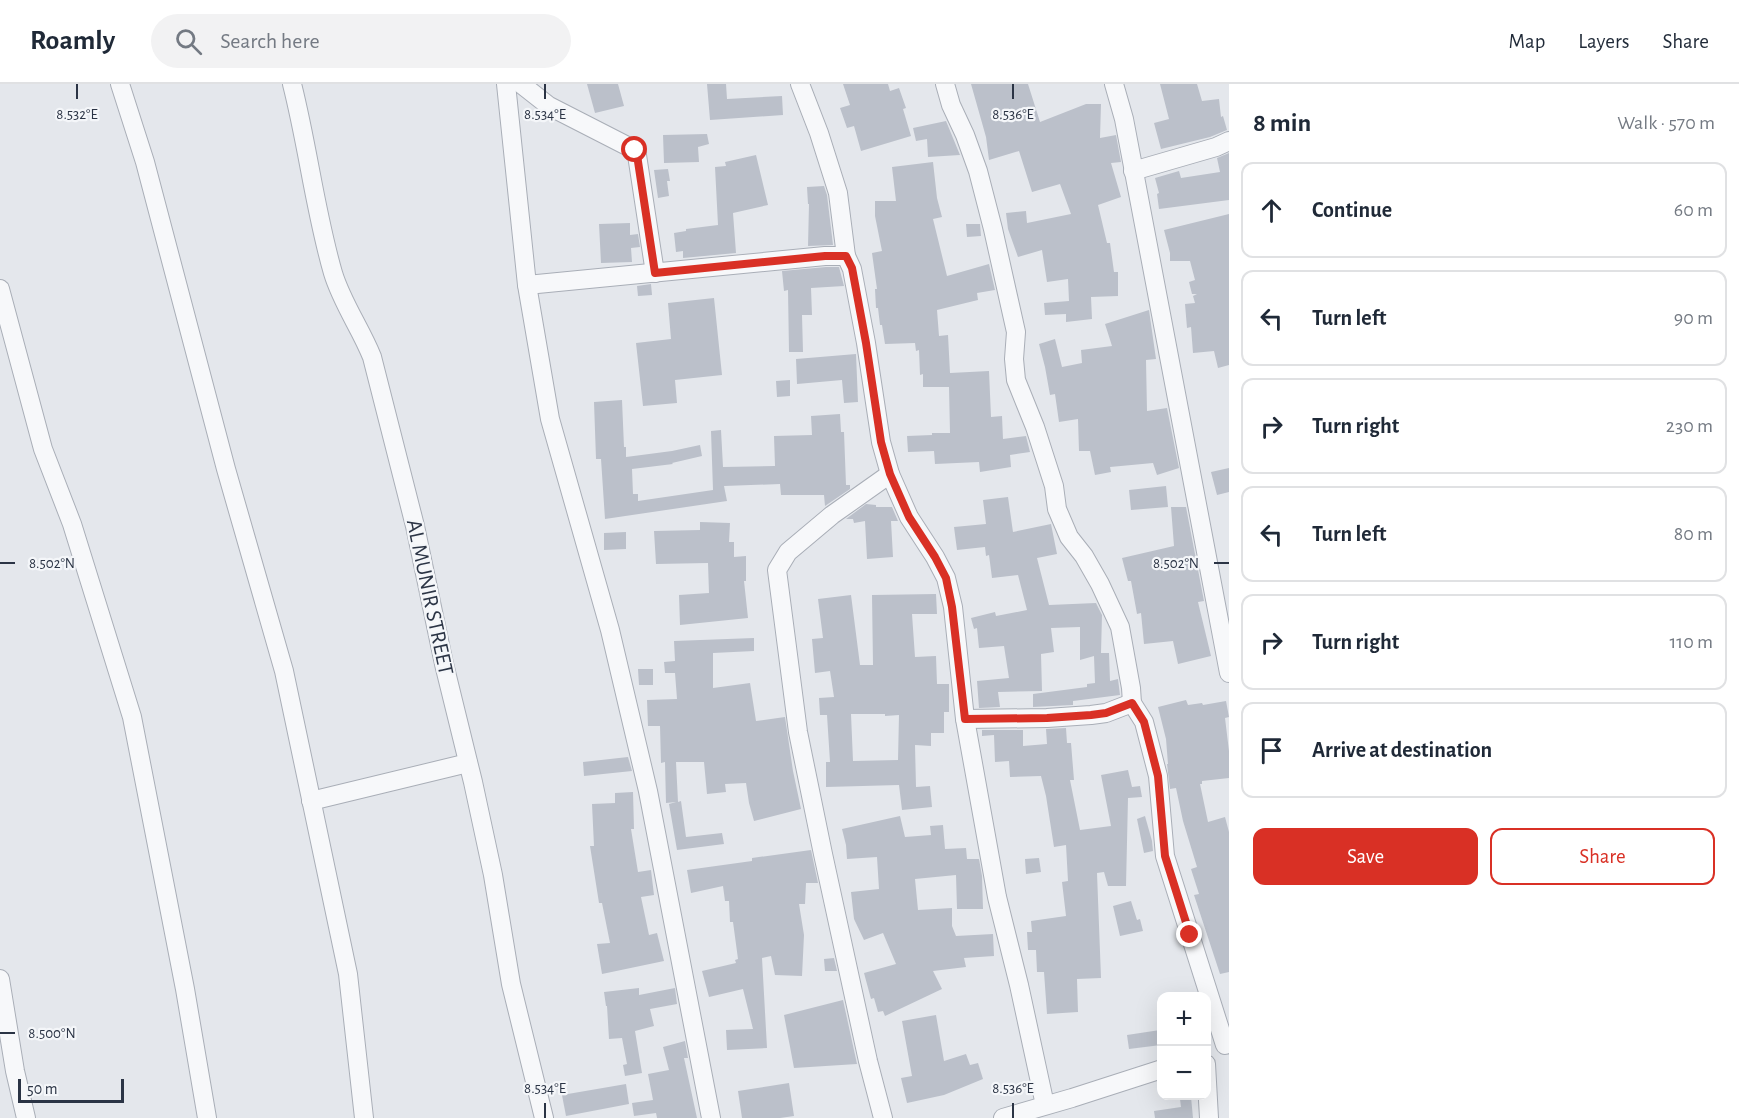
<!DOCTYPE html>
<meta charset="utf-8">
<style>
:root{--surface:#fff;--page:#f2f2f3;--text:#1f2937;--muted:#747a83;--line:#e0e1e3;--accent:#d93025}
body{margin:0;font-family:"Alegreya Sans",sans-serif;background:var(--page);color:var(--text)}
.controls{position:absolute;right:18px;bottom:18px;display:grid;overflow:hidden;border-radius:12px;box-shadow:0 6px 24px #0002}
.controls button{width:54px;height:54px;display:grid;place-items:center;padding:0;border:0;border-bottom:2px solid var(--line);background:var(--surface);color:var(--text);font:30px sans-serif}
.scale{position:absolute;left:18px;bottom:15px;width:106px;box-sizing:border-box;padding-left:6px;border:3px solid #2b3445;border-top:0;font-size:16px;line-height:21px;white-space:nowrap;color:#2b3445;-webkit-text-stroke:4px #f4f6f9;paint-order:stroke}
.stop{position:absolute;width:18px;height:18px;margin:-14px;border:4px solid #d93025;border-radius:50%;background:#fff}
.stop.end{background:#d93025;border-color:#fff;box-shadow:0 2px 6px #0008}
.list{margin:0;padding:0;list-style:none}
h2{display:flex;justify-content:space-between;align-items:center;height:78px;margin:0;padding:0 24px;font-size:26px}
h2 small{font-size:20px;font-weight:400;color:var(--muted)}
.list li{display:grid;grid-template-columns:39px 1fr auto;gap:18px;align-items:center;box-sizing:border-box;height:96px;margin:0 12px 12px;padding:0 12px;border:2px solid var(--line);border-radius:12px}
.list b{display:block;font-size:22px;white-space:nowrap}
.list em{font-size:20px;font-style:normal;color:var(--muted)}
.actions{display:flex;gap:12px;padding:18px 24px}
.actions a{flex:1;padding:14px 0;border:2px solid var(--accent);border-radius:12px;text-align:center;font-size:21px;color:var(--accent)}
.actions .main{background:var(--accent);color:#fff}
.icon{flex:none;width:33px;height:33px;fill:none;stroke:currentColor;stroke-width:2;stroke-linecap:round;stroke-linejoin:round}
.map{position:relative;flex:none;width:1229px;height:1034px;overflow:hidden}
header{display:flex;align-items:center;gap:36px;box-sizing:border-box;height:84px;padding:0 30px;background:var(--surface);border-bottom:2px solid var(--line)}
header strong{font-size:28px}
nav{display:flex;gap:33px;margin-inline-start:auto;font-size:21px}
.search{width:420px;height:54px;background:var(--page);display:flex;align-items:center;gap:15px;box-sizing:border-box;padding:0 21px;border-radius:33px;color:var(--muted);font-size:22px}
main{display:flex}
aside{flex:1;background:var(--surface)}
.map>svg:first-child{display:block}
.building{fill:#bbc0ca;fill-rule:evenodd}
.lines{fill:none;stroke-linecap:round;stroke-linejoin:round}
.minor-casing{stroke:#a9aeb7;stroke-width:20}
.minor{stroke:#f7f8fa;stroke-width:18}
.route{stroke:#d93025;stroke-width:8}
.ticks{fill:none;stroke:#2b3445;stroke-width:2}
.labels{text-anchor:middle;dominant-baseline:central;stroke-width:4.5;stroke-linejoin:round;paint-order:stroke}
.street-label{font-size:22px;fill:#2b3445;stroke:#f4f6f9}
.ticks-label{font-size:15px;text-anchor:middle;fill:#2b3445;stroke:#f4f6f9;stroke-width:4.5;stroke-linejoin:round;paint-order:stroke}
</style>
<header>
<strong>Roamly</strong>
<div class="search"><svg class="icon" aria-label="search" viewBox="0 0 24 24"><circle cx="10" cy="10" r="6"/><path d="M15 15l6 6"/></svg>Search here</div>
<nav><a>Map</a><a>Layers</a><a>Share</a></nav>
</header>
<main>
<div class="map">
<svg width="1229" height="1034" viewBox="0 0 1229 1034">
<rect width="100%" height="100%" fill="#e4e7ec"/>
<g class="building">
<polygon points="587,0 618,0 624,22 595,29"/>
<polygon points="707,0 726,0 727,15 782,12 783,31 710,36"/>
<polygon points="843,0 888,0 890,7 899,4 906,24 903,25 911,52 861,67 854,42 847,44 840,24 850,21"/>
<polygon points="971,0 1028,0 1040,38 1086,20 1101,20 1100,54 1116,51 1121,78 1111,79 1121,113 1098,121 1107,159 1110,159 1114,188 1118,188 1118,212 1091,213 1092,235 1066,238 1066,230 1045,231 1044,219 1069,217 1068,195 1047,198 1042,166 1018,173 1008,145 1006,129 1026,127 1027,139 1071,130 1060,100 1032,108 1019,67 989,76 986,53"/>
<polygon points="1160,0 1197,0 1202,17 1219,15 1221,33 1223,32 1227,46 1210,53 1161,65 1154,39 1169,35"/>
<polygon points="946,37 960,71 928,73 927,55 916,57 913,44"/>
<polygon points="707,50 709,60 698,63 699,78 664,79 663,51"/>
<polygon points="1229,69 1229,116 1159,125 1157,110 1159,109 1155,94 1179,87 1181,94 1220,88 1217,74"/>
<polygon points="756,71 768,121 733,129 736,169 683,174 683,167 676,168 674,149 686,147 686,145 718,141 715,83 726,82 725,78"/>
<polygon points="933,78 937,114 942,133 933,135 947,192 989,180 995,206 977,209 978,216 937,226 939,252 948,251 950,289 989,287 991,333 1002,332 1003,355 1026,352 1030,368 1010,371 1011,383 980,388 979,378 935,380 934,367 908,368 907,352 932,351 932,349 950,349 949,303 923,303 923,290 920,291 919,266 916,267 915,259 885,260 882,241 880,241 878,224 876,224 875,205 877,205 872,169 882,167 875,132 875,117 896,117 892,83"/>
<polygon points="668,85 670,97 667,97 669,112 658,114 654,86"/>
<polygon points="824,102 827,111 833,161 808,162 809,120 808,120 807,103"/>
<polygon points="1229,130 1229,281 1218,284 1214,267 1193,269 1191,243 1187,244 1185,220 1195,219 1193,212 1197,210 1192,210 1189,198 1195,196 1190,177 1170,177 1170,169 1164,146"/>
<polygon points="630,139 630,151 638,150 640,163 631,164 632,178 601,179 599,140"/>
<polygon points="966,140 980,140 981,152 967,153"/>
<polygon points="826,183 839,183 844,202 811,204 812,231 802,231 803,268 789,268 788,206 784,207 782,187"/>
<polygon points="651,200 652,211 638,212 637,202"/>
<polygon points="714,214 722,291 675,296 677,319 643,322 636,259 671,255 668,219"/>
<polygon points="1149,226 1156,275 1146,276 1147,327 1167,324 1179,384 1157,391 1153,379 1110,383 1111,388 1095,391 1090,367 1079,367 1078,335 1059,338 1055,310 1050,311 1045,283 1039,260 1055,255 1062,283 1082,279 1081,266 1112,262 1105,240"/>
<polygon points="856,270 858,318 844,319 842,296 797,300 796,275"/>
<polygon points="790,296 790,312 777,313 776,297"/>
<polygon points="622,316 624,363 626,363 626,373 672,367 700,361 702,372 672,379 673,380 632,385 633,410 638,410 638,417 713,406 711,347 721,346 723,383 775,382 774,352 812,351 811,332 840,330 841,348 844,348 846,401 850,401 850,405 825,422 824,411 781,411 780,400 724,402 727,417 605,435 601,375 596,375 594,318"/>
<polygon points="1229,384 1229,408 1217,411 1211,388"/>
<polygon points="1166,402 1168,423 1131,426 1129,406"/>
<polygon points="1008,413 1013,448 1051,440 1057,470 1037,474 1049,521 1096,519 1102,531 1101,569 1109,569 1110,597 1118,595 1120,611 1073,617 1073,621 1033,623 1033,610 1087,603 1087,600 1095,599 1094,572 1080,576 1080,543 1051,544 1054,568 1041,570 1042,607 998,608 1000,623 979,624 977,597 1009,594 1004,562 979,564 977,544 974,545 971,534 995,528 996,532 1027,526 1018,491 992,494 989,471 986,472 985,463 957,466 954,443 986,440 983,416"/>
<polygon points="866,420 876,421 876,423 892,423 898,437 891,437 893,473 867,475 865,437 854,439 853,435 846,435"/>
<polygon points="1171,423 1186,423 1204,517 1198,518 1211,572 1178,580 1173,557 1144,560 1141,529 1137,530 1131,497 1128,497 1122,474 1174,462"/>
<polygon points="700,438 730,439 729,458 734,458 734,473 746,472 746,497 744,497 748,534 680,541 679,511 709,509 708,479 656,480 654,447 700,446"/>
<polygon points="626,448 626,465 604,466 604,449"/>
<path d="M 936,510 L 937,530 L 912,530 L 915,573 L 936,572 L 937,600 L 949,600 L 949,628 L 944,628 L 944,649 L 931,649 L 931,662 L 915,661 L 916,703 L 930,702 L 932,723 L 902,726 L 899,701 L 826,703 L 826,678 L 830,678 L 827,631 L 820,631 L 819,614 L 834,613 L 830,587 L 815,589 L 812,555 L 823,554 L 818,515 L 851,511 L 860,581 L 873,581 L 872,511 ZM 851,630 L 885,630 L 885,632 L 899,631 L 898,676 L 853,677 Z"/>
<polygon points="754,554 754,567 713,569 713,604 750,599 756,637 785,633 793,687 801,725 754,737 749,719 746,699 725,700 726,708 707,710 704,678 676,678 678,718 681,717 686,753 722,749 724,760 677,766 669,720 676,718 666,719 665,678 661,679 660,642 648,642 647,616 677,615 675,589 665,589 664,578 675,577 674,557"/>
<polygon points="638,585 653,585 653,601 639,601"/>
<polygon points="1186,616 1188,621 1202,619 1203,621 1226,617 1229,633 1225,634 1229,667 1229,694 1202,697 1202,700 1200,700 1208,738 1225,733 1229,748 1229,888 1220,890 1194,811 1199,810 1191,785 1197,783 1183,737 1176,704 1170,705 1167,680 1168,680 1166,655 1158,623"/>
<polygon points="1066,644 1067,659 1071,659 1074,696 1070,696 1080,746 1111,742 1101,691 1128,686 1132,703 1140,702 1142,713 1128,714 1126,802 1108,802 1104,788 1097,789 1101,894 1077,895 1078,928 1047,930 1044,888 1037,888 1036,866 1028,866 1027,848 1032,848 1031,837 1066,832 1062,798 1068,797 1066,761 1054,763 1046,712 1041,692 1010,693 1009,677 995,678 994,651 982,652 982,646 1023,646 1023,662 1047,660 1046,645"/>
<polygon points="628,673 632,687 584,692 583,678"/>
<polygon points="633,708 634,745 631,745 638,788 651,786 654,811 641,813 649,851 657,849 664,877 602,890 597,860 610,859 602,819 599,819 590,762 594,762 592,720 615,719 615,709"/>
<polygon points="900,732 905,753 931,751 930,742 943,741 945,765 966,764 967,775 979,775 982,792 983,825 957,825 956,791 915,795 918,826 952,824 952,842 956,852 993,850 994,872 964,874 966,883 933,887 942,905 885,932 883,927 878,928 874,914 871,915 864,889 896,880 883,849 864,856 854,835 851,808 879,805 877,773 847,775 846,761 842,745"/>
<polygon points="1145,732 1152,757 1153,767 1144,769 1137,735"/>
<polygon points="811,766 818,799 806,799 805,820 799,820 804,851 802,892 775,891 771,872 762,874 767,964 727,966 726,946 753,945 743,905 709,913 702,887 736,879 735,876 738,875 733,838 730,838 729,817 725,817 723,802 691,809 687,786 752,777 752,774"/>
<polygon points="1039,774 1041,788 1026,790 1025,775"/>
<polygon points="1131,817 1137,836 1140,835 1143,847 1120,852 1113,822"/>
<polygon points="834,874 837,887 825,887 824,875"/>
<polygon points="639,904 639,911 675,904 677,920 650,925 654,942 635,947 642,989 625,992 623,981 627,980 622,954 609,955 607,922 606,922 604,908"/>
<polygon points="843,916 857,980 794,984 784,931"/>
<polygon points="936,931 944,977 966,970 970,981 978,979 983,995 944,1011 907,1019 901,994 912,992 902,937"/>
<polygon points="1160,946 1161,961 1129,965 1127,951"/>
<polygon points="685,957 688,974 684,974 697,1034 657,1034 656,1029 634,1032 632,1019 653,1016 648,990 669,986 663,963"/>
<polygon points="789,999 794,1032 780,1034 742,1034 738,1007"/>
<polygon points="626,1000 629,1020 566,1032 562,1011"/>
<polygon points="1191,1013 1193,1034 1155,1034 1154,1027 1181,1023 1180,1015"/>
</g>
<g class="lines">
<defs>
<g id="minor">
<polyline points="120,0 145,78 226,385 284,587 348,890 364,1034"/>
<path d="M 292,0 C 308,63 315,127 333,189 C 342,219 361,245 372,273 L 415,442 L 444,580 L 473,698 L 493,791 L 511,900 L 544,1034"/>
<polyline points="506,0 527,201 550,335 610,546 648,707 711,1034"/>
<polyline points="521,0 549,22 635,66 637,71 655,189"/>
<polyline points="800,0 819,49 838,109 846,172"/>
<polyline points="945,0 951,21 965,51 978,87 993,145 1016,248 1014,275 1016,296 1035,343 1054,402 1057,425 1069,453 1084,472 1100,500 1120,543 1131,604 1132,619 1144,638 1158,692 1165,772 1225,961"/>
<polyline points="1114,0 1124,35 1229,589"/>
<polyline points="1133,87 1216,63 1229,57"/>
<polyline points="527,201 825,172 846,172 852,185 866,259 881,358 890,390 909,433 935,473 946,494 953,523 965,635 997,813 1019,901 1045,1021"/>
<polyline points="0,205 43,365 72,440 132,633 185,905 207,1034"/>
<polyline points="965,635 1047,634 1091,631 1106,629 1132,619"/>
<polyline points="311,717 468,679"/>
<polyline points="0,895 15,987 26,1034"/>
<polyline points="1206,980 1209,1034"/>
<polyline points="883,1034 868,977 823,770 798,648 777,486 788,468 832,431 890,390"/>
<polyline points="1003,1034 1072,1014 1162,985"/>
</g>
</defs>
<use href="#minor" class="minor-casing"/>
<use href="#minor" class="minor"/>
</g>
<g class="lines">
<polyline class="route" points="635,66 637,71 655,189 825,172 846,172 852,184 866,259 881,358 890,390 909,433 935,473 946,494 952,523 965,635 1047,634 1091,631 1106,629 1132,619 1144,638 1158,692 1165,772 1190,851"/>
</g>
<path class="ticks" d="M 77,0 L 77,15M 545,0 L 545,15M 1013,0 L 1013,15M 0,479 L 15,479M 1214,479 L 1229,479M 0,949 L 15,949M 545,1019 L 545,1034M 1013,1019 L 1013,1034"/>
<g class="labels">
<g class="street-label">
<text transform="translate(430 513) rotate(78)">AL MUNIR STREET</text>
</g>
</g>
<g class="ticks-label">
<text x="77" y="35">8.532°E</text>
<text x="545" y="35">8.534°E</text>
<text x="1013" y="35">8.536°E</text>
<text x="52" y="484">8.502°N</text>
<text x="1176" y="484">8.502°N</text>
<text x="52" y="954">8.500°N</text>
<text x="545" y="1009">8.534°E</text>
<text x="1013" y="1009">8.536°E</text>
</g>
</svg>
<div class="controls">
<button>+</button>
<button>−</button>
</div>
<div class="scale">50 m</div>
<div class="stop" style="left:635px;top:66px"></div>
<div class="stop end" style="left:1190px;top:851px"></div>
</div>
<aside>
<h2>8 min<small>Walk · 570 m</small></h2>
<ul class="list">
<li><svg class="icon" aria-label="ahead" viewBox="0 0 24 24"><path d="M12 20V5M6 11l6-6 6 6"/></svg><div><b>Continue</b></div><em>60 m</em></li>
<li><svg class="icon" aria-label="left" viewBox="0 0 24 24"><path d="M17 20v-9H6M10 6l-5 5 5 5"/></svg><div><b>Turn left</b></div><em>90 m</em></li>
<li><svg class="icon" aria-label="right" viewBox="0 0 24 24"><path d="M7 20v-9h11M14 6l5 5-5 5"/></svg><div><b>Turn right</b></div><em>230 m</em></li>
<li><svg class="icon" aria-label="left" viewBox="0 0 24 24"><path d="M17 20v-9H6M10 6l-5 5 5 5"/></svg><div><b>Turn left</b></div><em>80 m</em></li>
<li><svg class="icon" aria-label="right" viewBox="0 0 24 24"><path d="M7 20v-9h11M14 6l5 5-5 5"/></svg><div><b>Turn right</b></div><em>110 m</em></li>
<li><svg class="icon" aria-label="arrive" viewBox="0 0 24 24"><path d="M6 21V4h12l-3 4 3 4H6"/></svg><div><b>Arrive at destination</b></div></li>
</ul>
<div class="actions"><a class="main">Save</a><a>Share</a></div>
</aside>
</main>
